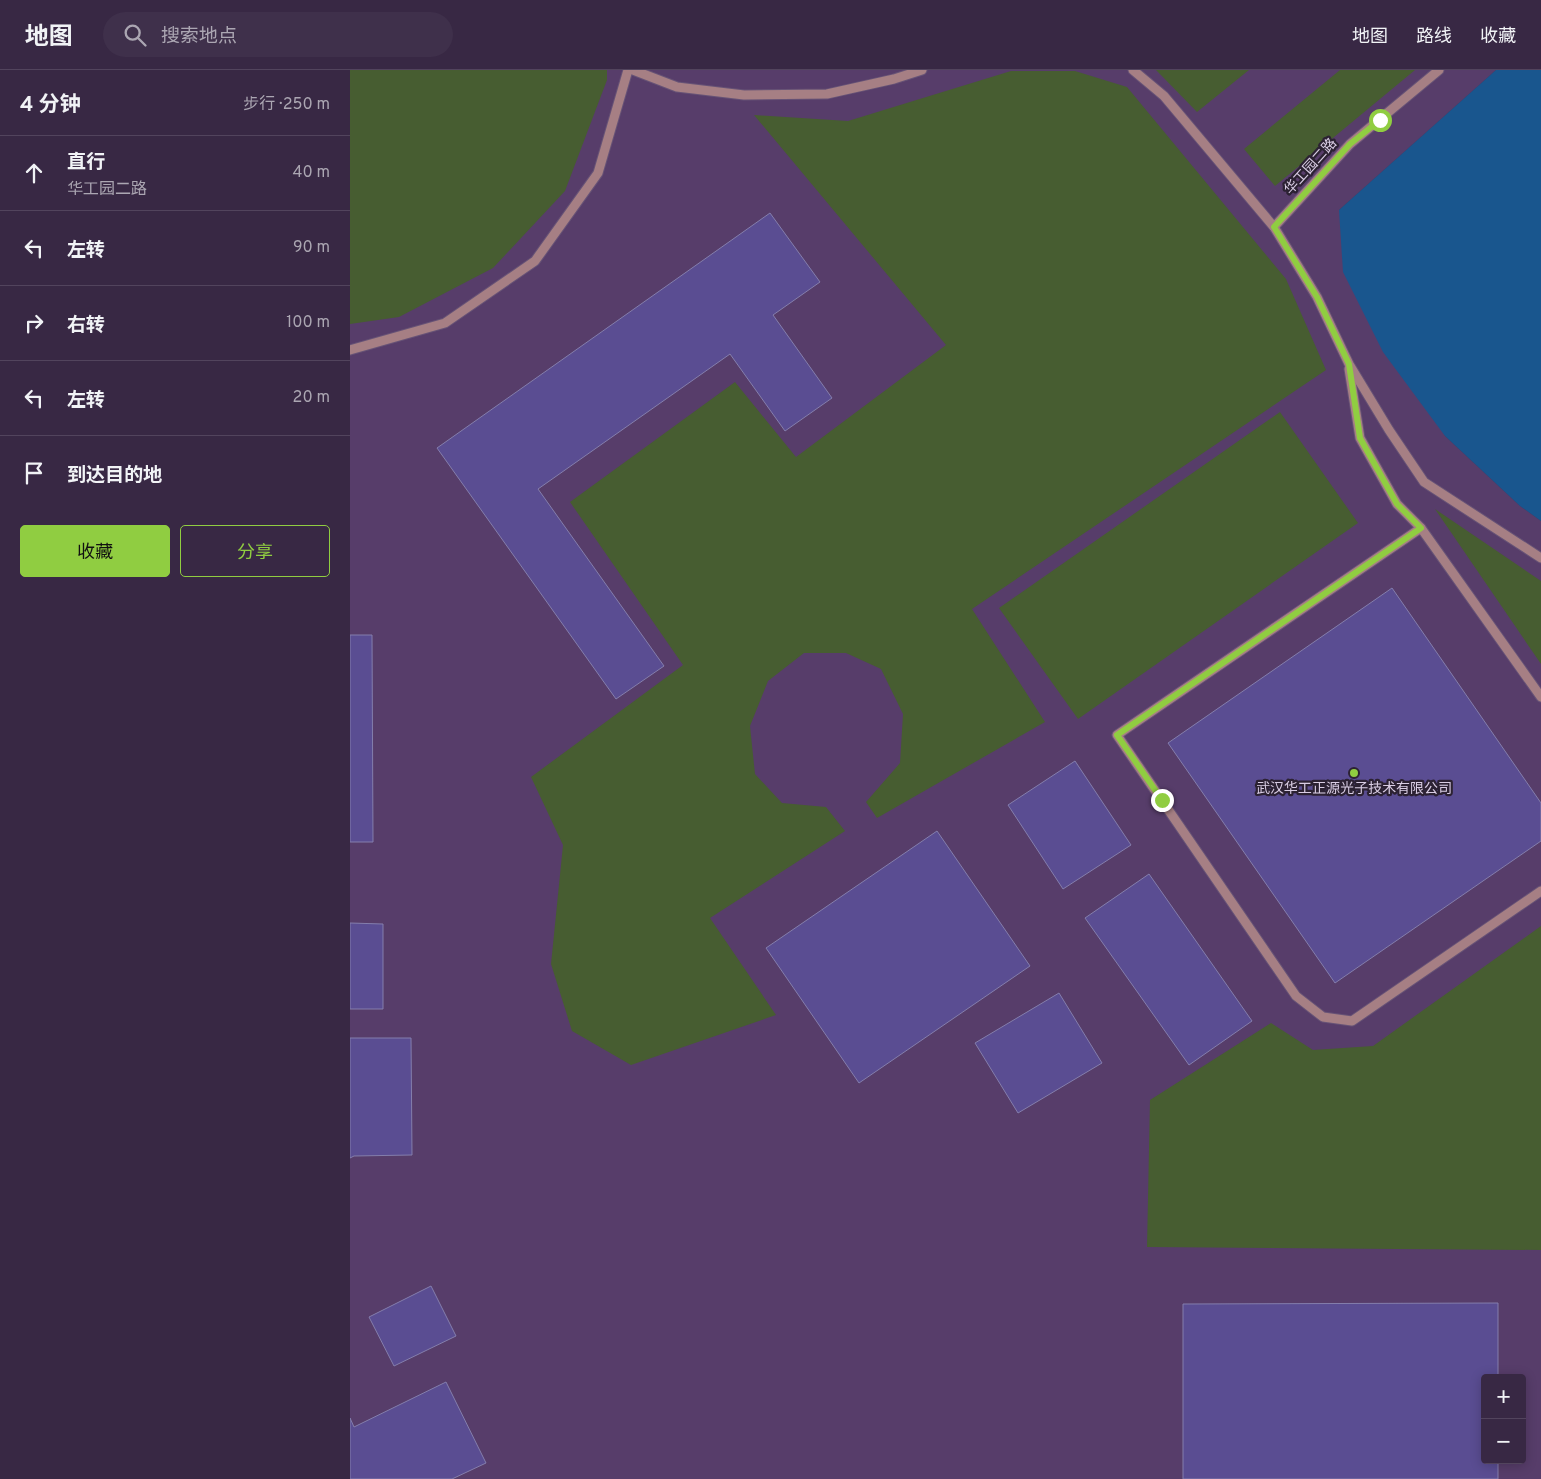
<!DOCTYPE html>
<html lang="zh">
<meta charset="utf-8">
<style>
:root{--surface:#382844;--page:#3f304b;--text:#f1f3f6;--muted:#aba6b2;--line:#52445d;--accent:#90cd41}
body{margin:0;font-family:Overpass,"Noto Sans SC",sans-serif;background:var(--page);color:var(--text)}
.controls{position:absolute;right:15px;bottom:15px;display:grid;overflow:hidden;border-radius:5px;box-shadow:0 2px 12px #0003}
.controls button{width:45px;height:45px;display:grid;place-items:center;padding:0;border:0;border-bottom:1px solid var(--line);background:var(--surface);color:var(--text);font:25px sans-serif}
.stop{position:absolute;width:15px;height:15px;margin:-11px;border:4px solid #90cd41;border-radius:50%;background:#fff}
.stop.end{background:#90cd41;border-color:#fff;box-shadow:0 1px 5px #0008}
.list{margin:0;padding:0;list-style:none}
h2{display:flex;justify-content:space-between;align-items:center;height:65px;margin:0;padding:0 20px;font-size:21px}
h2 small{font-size:16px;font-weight:400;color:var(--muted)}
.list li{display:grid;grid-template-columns:32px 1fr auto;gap:15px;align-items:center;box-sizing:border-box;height:75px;padding:0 20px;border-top:1px solid var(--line)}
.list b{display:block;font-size:19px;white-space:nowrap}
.list p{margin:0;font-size:16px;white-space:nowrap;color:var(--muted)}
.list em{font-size:16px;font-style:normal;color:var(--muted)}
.actions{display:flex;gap:10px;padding:15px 20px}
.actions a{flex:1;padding:11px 0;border:1px solid var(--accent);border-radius:5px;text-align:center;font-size:18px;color:var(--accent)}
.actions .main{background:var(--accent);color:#111}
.icon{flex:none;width:28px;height:28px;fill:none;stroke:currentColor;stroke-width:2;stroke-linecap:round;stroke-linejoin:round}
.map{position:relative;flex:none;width:1191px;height:1409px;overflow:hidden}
header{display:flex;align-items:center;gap:30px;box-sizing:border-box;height:70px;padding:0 25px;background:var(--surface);border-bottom:1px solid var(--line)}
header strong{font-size:24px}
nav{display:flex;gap:28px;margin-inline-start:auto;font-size:18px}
.search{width:350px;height:45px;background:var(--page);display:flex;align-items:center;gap:12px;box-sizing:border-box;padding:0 18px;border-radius:28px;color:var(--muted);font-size:19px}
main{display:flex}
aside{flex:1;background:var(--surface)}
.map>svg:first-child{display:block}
.built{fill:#573d6a;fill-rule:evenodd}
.green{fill:#475d31}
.water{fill:#19568e}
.building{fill:#5a4d92;stroke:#847eac}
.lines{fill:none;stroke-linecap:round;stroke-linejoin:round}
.minor-casing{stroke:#675376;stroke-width:11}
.minor{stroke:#a67f84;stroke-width:9}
.route{stroke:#90cd41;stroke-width:6}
.poi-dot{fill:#90cd41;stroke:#2c2233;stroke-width:2}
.labels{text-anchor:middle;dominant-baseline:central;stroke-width:4.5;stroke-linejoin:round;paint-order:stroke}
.street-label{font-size:14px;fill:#d9cde4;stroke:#2c2233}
.poi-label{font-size:14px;fill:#d9cde4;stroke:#2c2233}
</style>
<header>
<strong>地图</strong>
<div class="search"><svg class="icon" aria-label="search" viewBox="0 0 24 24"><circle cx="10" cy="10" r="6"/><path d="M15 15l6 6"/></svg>搜索地点</div>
<nav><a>地图</a><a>路线</a><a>收藏</a></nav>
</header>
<main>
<aside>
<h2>4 分钟<small>步行 · 250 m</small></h2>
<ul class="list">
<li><svg class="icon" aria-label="ahead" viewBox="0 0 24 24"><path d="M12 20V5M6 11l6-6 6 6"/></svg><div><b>直行</b><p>华工园二路</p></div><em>40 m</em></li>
<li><svg class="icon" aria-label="left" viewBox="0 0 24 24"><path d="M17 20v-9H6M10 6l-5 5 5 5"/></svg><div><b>左转</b></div><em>90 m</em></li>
<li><svg class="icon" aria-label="right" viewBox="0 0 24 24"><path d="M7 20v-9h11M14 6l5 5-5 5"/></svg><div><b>右转</b></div><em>100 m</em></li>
<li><svg class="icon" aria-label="left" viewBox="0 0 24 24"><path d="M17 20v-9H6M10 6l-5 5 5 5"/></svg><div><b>左转</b></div><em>20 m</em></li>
<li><svg class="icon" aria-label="arrive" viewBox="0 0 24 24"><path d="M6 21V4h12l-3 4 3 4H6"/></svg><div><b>到达目的地</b></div></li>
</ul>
<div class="actions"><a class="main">收藏</a><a>分享</a></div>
</aside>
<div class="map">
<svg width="1191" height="1409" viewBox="0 0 1191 1409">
<rect width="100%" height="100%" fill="#4b355b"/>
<path class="built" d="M 0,0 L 1146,0 L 989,140 L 1095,366 L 1170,436 L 1191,451 L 1191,1409 L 0,1409 ZM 1135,1308 L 1172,1308 L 1172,1390 L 1135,1390 Z"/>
<g class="green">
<polygon points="0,0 257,0 257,10 215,121 143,198 49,247 0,254"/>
<polygon points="806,0 899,0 847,42"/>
<polygon points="990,0 1065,0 925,116 894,79"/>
<polygon points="661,1 725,1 777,17 936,209 976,300 622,539 695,652 527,748 516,732 550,693 553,644 531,599 496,583 454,583 418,611 400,656 405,704 432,733 476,737 495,761 360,848 426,945 281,995 222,961 201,894 213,775 181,707 333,595 220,432 385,312 446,387 596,275 404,45 498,51"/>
<polygon points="930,342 1008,453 728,649 649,538"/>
<polygon points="1085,439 1191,511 1191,594"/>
<polygon points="1191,856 1191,1180 797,1177 800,1030 921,953 963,980 1023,976"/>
</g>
<polygon class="water" points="1146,0 1191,0 1191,451 1170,436 1095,366 1033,282 993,202 989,140"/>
<g class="building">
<polygon points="420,143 470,212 423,245 482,328 435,361 380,284 188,419 314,596 266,629 87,378"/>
<polygon points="1042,518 1191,733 1191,771 985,913 818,673"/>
<polygon points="0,565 22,565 23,772 0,772"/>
<polygon points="725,691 781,775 713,819 658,735"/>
<polygon points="587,761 680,896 509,1013 416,878"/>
<polygon points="799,804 902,951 839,995 735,848"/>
<polygon points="0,853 33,854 33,939 0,939"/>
<polygon points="709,923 752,993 668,1043 625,973"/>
<polygon points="0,968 61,968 62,1085 4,1086 0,1088"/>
<polygon points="81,1216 106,1266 44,1296 19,1247"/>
<polygon points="1148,1233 1148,1308 1135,1308 1135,1390 1148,1390 1148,1409 833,1409 833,1234"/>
<polygon points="96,1312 136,1393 102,1409 0,1409 0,1348 4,1357"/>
</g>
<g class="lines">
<defs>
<g id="minor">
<polyline points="283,0 327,17 394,25 477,24 544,9 572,0"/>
<polyline points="783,0 814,26 924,157 967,227 999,294 1039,360 1074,412 1191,488"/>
<polyline points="924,157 1000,74 1089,0"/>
<polyline points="0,280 95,253 185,191 248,103 278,0"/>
<polyline points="999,299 1010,368 1047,434 1071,458 1191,627"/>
<polyline points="1071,458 767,665 946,926 973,947 1002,951 1191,821"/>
</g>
</defs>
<use href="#minor" class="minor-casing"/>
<use href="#minor" class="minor"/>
</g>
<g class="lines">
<polyline class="route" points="812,730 767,665 1071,458 1047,434 1010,368 999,294 967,227 924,157 1000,74 1030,50"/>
</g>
<circle class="poi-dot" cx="1004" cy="703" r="5"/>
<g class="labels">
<g class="street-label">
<text transform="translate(961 97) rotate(-48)">华工园二路</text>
</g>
<g class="poi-label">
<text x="1004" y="719">武汉华工正源光子技术有限公司</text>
</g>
</g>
</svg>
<div class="controls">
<button>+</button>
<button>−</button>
</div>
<div class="stop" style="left:1030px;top:50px"></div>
<div class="stop end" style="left:812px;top:730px"></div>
</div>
</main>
